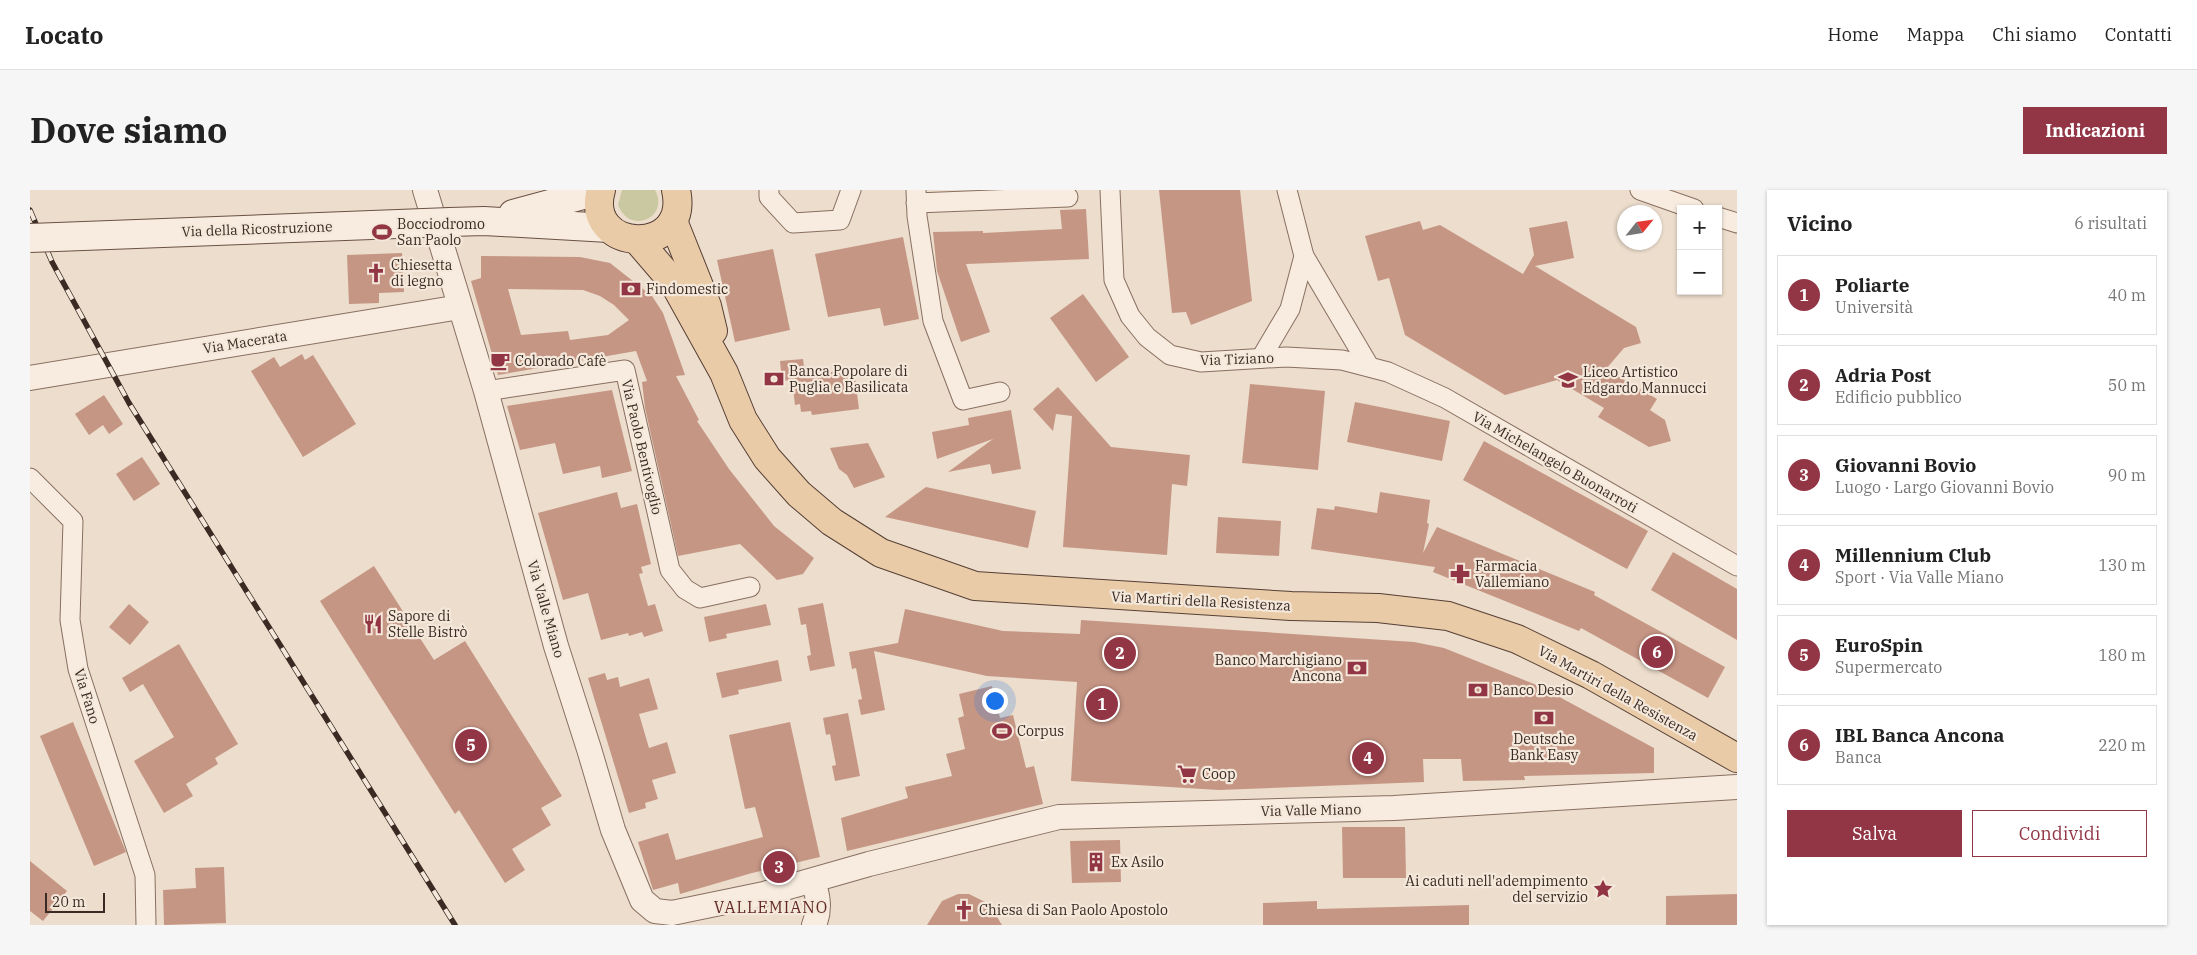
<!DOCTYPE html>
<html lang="it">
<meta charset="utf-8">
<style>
:root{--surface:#fff;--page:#f6f6f6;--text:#222;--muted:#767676;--line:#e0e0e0;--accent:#923645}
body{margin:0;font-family:"IBM Plex Serif",serif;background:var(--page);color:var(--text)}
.controls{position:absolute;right:15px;top:15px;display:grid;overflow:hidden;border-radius:0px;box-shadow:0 1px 4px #0004}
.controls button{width:45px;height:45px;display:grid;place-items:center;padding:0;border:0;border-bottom:1px solid var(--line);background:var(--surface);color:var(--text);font:25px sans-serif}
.compass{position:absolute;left:1587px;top:15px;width:45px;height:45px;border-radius:50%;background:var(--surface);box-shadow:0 1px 4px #0004;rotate:60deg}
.scale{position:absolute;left:15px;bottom:12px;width:60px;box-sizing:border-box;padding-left:5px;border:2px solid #3a2a23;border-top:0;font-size:14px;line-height:18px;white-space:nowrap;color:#3a2a23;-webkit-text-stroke:4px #f4e8db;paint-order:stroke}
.you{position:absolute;left:964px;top:510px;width:18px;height:18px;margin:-12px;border:4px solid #fff;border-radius:50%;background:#1a73e8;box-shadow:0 0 0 8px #1a73e833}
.badge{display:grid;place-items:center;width:32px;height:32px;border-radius:50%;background:var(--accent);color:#fff;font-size:16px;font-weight:700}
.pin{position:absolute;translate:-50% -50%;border:2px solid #fff;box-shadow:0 1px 5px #0006}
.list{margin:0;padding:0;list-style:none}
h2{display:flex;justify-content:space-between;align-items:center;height:65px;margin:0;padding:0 20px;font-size:21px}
h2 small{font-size:16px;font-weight:400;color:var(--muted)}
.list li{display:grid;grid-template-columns:32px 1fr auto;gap:15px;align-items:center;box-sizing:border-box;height:80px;margin:0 10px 10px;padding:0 10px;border:1px solid var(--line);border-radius:0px}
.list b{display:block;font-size:19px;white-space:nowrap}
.list p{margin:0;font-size:16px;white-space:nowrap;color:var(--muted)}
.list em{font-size:16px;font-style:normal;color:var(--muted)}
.actions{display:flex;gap:10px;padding:15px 20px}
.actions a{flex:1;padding:11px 0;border:1px solid var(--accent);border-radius:0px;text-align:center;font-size:18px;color:var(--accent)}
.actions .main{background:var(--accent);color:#fff}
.map{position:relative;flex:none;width:1707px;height:735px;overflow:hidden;border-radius:0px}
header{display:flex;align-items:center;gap:30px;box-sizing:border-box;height:70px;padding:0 25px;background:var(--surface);border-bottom:1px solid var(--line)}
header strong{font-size:24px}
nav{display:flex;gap:28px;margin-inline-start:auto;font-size:18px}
.intro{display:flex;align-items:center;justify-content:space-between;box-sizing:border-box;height:120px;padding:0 30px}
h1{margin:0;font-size:35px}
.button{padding:12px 22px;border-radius:0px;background:var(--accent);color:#fff;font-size:18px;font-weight:700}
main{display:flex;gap:30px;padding:0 30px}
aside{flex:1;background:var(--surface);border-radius:0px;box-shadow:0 1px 4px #0004}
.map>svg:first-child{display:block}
.green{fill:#cac8a0}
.building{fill:#c69685;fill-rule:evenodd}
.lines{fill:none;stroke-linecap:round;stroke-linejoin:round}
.minor-casing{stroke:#886f61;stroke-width:21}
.tertiary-casing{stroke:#886f61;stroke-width:26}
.secondary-casing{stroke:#6a5144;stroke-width:30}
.primary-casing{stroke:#563f34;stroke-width:30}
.minor{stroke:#f7ecdf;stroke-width:19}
.tertiary{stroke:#f7ecdf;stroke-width:24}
.secondary{stroke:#f7ecdf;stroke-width:28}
.primary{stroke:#eacba8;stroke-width:28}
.rail-casing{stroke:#3a2a23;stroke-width:5.5}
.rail{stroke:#f4e8db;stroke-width:4;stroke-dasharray:11;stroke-linecap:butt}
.secondary-bridge-casing{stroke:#6a5144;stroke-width:30;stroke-linecap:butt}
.secondary-bridge{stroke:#f7ecdf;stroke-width:28}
.labels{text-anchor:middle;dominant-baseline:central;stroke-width:4.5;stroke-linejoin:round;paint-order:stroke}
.poi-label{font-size:14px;fill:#3a2a23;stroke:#f4e8db;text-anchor:start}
.street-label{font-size:14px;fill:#3a2a23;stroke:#f4e8db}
.quarter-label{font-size:16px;letter-spacing:1px;fill:#632926;stroke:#f4e8db}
</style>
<header>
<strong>Locato</strong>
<nav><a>Home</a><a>Mappa</a><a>Chi siamo</a><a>Contatti</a></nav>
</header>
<div class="intro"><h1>Dove siamo</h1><a class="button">Indicazioni</a></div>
<main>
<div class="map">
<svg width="1707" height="735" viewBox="0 0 1707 735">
<rect width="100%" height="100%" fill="#ecddcc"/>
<path class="green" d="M 592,0 L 625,0 C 640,27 600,46 588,15 Z"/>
<g class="building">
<polygon points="1129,0 1210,0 1222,111 1161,135 1156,122 1142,123"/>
<polygon points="1056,19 1059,69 936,74 960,142 931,152 907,81 903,42 953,41 953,43 1032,39 1030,20"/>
<polygon points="1390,31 1393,40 1410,35 1493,84 1504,65 1499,38 1537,31 1544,68 1505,76 1606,137 1611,153 1594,158 1576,179 1627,209 1620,220 1635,230 1641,251 1619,257 1568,227 1574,218 1527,190 1475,205 1375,145 1359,88 1348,91 1335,46"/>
<polygon points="873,47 889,129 854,136 850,118 798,127 785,64"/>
<polygon points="743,59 760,140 705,152 687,70"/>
<polygon points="372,63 374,102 349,103 349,113 319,114 317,65"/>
<path d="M 451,66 L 550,67 L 580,73 L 622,106 L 633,123 L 643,151 L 655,185 L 646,186 L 669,230 L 667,231 L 699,279 L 744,336 L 784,368 L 773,384 L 747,390 L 710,354 L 648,366 L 615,218 L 612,192 L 617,191 L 606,161 L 468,185 L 441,91 L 451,88 ZM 478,99 L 553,100 L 570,106 L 584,115 L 599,130 L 578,145 L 540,150 L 538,141 L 491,145 Z"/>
<polygon points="1053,104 1099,167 1066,192 1020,128"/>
<polygon points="272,164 275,170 283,165 326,234 273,267 221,181 244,167 250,177"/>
<polygon points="773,169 774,177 778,176 779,185 824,179 829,219 782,225 781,221 771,222 770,214 765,215 762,190 752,191 750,171"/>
<polygon points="1220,194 1295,201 1288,280 1212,273"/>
<polygon points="1028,197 1081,257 1160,265 1157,296 1142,294 1137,365 1033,357 1042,226 1026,224 1023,241 1003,219"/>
<polygon points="582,200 602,281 572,288 570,276 533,284 525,253 490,260 477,216"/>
<polygon points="74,205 93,234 79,244 73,235 59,245 45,224"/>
<polygon points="1325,212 1420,231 1412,271 1317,252"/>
<polygon points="981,220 991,279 962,284 960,274 918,282 963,249 907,269 902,242 939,235 938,228"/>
<polygon points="1454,251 1618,341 1597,379 1433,290"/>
<polygon points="838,253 855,287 824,298 817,285 809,279 800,258"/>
<polygon points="112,267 130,294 104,311 86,284"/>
<polygon points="896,297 1006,321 998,358 855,327"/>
<polygon points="587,302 591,318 607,314 621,374 611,377 613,383 609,384 618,416 625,414 633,441 614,447 612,442 599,446 598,443 571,450 558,403 533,410 508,323"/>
<polygon points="1350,302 1400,310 1397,333 1399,334 1393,363 1407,337 1565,402 1564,405 1695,477 1678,508 1551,438 1549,441 1403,382 1405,377 1281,359 1287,318 1304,320 1305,316 1347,323"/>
<polygon points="1188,327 1251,331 1249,366 1186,363"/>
<polygon points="1643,362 1707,399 1707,450 1621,400"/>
<polygon points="344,376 404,470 435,451 532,606 511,618 521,635 482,659 495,680 475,693 429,620 425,624 290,411"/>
<polygon points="793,413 805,476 780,481 777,466 781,465 776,434 771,435 768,418"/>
<polygon points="99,414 119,432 100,455 79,437"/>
<polygon points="736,414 741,435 696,444 697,448 679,452 674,427"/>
<polygon points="875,419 973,441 1050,444 1051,430 1384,452 1414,458 1509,496 1624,558 1624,583 1494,586 1495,590 1433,591 1431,569 1393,569 1394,592 1189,600 1041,591 1047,492 957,486 844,461 855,520 831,525 828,510 832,509 826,478 822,479 819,462 868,453"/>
<polygon points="149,454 208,554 185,568 188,574 156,594 163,606 134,623 104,571 144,547 113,494 100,502 92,488"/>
<polygon points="748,470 752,491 708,500 709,504 692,508 686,483"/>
<polygon points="575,483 577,490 588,487 590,497 619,488 628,519 609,524 619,558 637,552 646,583 622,590 628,609 615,613 616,618 599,623 558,488"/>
<polygon points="962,496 970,528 983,525 996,578 1004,576 1013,614 817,661 811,628 878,608 875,597 922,586 916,564 935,559 928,528 934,526 929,504"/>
<polygon points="818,523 830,586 805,591 802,576 806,575 800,544 796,545 793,528"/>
<polygon points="43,532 96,662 64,676 10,546"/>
<polygon points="760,532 790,667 722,683 650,704 648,693 623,700 608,652 638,643 646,670 733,647 725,617 715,619 699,545"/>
<polygon points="1312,637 1375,637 1376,688 1313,688"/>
<polygon points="1090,650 1091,692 1042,693 1040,651"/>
<polygon points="0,671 37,701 13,731 0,721"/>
<polygon points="194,677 196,733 134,735 133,700 166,698 165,678"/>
<polygon points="928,704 939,704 959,714 972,735 897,735 912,711"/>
<polygon points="1707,704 1707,735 1636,735 1636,706"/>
<polygon points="1287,711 1287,719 1439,715 1439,735 1233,735 1233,713"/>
</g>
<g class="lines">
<defs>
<g id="minor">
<polyline points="739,0 739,7 763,33 810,30 821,0"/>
<polyline points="886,0 887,26 903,131 933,210 970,202"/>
<polyline points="1080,0 1084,90 1100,126 1117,147 1140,165 1171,172 1256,167 1312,170 1358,182 1415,208 1707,376"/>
<polyline points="1257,0 1274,66 1339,176"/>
<polyline points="1610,0 1664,19"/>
<polyline points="886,13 1038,7"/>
<polyline points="1688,27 1707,33"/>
<polyline points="1231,168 1260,119 1274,66"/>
<polyline points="456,201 595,180 640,380 655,399 670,408 720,397"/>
<polyline points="0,288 43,331 40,430 48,479 115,685 116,735"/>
</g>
<g id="tertiary">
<polyline points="395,0 456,201 526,456 559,559 583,640 612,710 625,721 642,723 734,704 839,674 1029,627 1364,618 1707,597"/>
<polyline points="0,188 430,117"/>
<path d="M 782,691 C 789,705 790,721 784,735"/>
</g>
<g id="secondary">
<polyline points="483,24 553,5 563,0"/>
<polyline points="420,32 454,31 579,38"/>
</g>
<g id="primary">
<path d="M 571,0 C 553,63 661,68 646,0"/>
<polyline points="643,31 677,116 683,141"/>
<polyline points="608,51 644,93 694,183 713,230 737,268 769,304 802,332 851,363 945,396 1261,416 1348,418 1418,426 1487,449 1561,485 1707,568"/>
</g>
</defs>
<use href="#minor" class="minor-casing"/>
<use href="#tertiary" class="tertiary-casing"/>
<use href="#secondary" class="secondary-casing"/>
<use href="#primary" class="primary-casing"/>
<use href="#minor" class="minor"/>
<use href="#tertiary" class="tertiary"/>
<use href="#secondary" class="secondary"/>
<use href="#primary" class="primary"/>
<defs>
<polyline id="rail" points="0,20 22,72 99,213 425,735"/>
</defs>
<use href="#rail" class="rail-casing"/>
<use href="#rail" class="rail"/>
<defs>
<polyline id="secondary-bridge" points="0,48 420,32"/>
</defs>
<use href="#secondary-bridge" class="secondary-bridge-casing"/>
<use href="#secondary-bridge" class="secondary-bridge"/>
</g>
<defs>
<symbol id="stadium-bare" viewBox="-9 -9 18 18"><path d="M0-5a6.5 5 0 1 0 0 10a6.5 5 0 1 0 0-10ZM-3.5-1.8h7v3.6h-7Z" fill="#923645" stroke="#f4e8db" stroke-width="2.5" paint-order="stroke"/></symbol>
<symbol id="church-bare" viewBox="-9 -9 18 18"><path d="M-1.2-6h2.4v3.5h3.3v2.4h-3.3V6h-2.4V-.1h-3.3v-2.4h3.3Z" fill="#923645" stroke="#f4e8db" stroke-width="2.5" paint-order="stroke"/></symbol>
<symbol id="bank-bare" viewBox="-9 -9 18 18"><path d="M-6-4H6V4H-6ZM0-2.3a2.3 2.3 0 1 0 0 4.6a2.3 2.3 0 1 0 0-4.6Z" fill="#923645" stroke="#f4e8db" stroke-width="2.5" paint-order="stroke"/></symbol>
<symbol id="cafe-bare" viewBox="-9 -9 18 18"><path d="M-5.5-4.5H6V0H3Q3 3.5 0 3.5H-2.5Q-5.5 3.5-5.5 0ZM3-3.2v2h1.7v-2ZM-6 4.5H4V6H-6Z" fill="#923645" stroke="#f4e8db" stroke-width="2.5" paint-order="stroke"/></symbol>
<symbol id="school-bare" viewBox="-9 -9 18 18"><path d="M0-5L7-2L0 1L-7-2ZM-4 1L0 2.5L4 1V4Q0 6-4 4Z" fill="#923645" stroke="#f4e8db" stroke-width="2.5" paint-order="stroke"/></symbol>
<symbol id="pharmacy-bare" viewBox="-9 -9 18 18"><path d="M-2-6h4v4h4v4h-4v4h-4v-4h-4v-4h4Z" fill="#923645" stroke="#f4e8db" stroke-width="2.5" paint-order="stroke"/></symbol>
<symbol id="restaurant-bare" viewBox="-9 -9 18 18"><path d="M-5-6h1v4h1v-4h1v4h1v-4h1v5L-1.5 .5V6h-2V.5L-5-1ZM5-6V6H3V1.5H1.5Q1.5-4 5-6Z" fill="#923645" stroke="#f4e8db" stroke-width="2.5" paint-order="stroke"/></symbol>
<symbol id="supermarket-bare" viewBox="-9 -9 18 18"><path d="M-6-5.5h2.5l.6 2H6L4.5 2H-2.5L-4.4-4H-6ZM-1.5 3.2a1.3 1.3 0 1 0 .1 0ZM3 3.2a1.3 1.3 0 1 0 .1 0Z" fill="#923645" stroke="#f4e8db" stroke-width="2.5" paint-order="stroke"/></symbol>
<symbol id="building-bare" viewBox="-9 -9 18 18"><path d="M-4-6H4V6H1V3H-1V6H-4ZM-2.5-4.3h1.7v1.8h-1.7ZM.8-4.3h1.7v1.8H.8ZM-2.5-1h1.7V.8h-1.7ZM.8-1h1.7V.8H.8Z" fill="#923645" stroke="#f4e8db" stroke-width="2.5" paint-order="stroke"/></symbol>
<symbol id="sight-bare" viewBox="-9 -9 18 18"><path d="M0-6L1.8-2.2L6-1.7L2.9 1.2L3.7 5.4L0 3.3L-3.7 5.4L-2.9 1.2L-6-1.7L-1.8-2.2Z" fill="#923645" stroke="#f4e8db" stroke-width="2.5" paint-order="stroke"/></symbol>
</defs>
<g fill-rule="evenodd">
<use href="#stadium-bare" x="338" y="28" width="28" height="28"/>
<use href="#church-bare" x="332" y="69" width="28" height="28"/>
<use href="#bank-bare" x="587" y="85" width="28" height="28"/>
<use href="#cafe-bare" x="456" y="157" width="28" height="28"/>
<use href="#bank-bare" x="730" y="175" width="28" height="28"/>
<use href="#school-bare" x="1524" y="176" width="28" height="28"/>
<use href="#pharmacy-bare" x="1416" y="370" width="28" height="28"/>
<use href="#restaurant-bare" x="329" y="420" width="28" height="28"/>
<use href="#bank-bare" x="1313" y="464" width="28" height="28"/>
<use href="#bank-bare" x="1434" y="486" width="28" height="28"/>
<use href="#bank-bare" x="1500" y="514" width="28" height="28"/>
<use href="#stadium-bare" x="958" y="527" width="28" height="28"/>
<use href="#supermarket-bare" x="1143" y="570" width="28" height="28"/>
<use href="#building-bare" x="1052" y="658" width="28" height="28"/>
<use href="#sight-bare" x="1559" y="685" width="28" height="28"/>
<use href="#church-bare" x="920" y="706" width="28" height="28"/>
</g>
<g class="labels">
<g class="poi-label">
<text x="367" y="34">Bocciodromo<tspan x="367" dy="16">San Paolo</tspan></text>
<text x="361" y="75">Chiesetta<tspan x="361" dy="16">di legno</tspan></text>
<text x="616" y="99">Findomestic</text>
<text x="485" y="171">Colorado Cafè</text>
<text x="759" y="181">Banca Popolare di<tspan x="759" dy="16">Puglia e Basilicata</tspan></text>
<text x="1553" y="182">Liceo Artistico<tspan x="1553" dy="16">Edgardo Mannucci</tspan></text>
<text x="1445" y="376">Farmacia<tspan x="1445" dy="16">Vallemiano</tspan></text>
<text x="358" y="426">Sapore di<tspan x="358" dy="16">Stelle Bistrò</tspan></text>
<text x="1312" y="470" text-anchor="end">Banco Marchigiano<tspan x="1312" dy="16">Ancona</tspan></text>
<text x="1463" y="500">Banco Desio</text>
<text x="987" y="541">Corpus</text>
<text x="1514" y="549" text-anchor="middle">Deutsche<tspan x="1514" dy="16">Bank Easy</tspan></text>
<text x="1172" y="584">Coop</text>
<text x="1081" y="672">Ex Asilo</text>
<text x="1558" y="691" text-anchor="end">Ai caduti nell'adempimento<tspan x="1558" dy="16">del servizio</tspan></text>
<text x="949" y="720">Chiesa di San Paolo Apostolo</text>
</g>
<g class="street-label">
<text transform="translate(227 39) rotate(-2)">Via della Ricostruzione</text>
<text transform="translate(215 152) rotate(-9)">Via Macerata</text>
<text transform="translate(1207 169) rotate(-2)">Via Tiziano</text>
<text transform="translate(612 257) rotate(77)">Via Paolo Bentivoglio</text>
<text transform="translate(1525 272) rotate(30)">Via Michelangelo Buonarroti</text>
<text transform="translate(1171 411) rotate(3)">Via Martiri della Resistenza</text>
<text transform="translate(516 419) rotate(74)">Via Valle Miano</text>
<text transform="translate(1588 503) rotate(29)">Via Martiri della Resistenza</text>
<text transform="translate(57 506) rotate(73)">Via Fano</text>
<text transform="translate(1281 620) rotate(-1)">Via Valle Miano</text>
</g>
<g class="quarter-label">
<text x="741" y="717">VALLEMIANO</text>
</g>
</g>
</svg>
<div class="controls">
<button>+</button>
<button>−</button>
</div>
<svg class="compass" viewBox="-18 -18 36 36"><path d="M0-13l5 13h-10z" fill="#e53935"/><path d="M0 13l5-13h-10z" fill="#767676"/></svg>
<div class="scale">20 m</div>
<div class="you"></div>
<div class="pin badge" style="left:1072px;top:514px">1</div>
<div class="pin badge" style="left:1090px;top:463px">2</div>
<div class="pin badge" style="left:749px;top:677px">3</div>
<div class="pin badge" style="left:1338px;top:568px">4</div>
<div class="pin badge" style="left:441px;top:555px">5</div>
<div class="pin badge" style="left:1627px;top:462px">6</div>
</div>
<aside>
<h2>Vicino<small>6 risultati</small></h2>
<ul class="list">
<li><span class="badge">1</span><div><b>Poliarte</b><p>Università</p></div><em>40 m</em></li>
<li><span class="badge">2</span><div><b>Adria Post</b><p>Edificio pubblico</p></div><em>50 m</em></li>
<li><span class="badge">3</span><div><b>Giovanni Bovio</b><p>Luogo · Largo Giovanni Bovio</p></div><em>90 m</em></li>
<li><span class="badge">4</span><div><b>Millennium Club</b><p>Sport · Via Valle Miano</p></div><em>130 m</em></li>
<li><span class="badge">5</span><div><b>EuroSpin</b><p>Supermercato</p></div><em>180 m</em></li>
<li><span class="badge">6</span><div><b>IBL Banca Ancona</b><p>Banca</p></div><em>220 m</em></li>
</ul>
<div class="actions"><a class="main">Salva</a><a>Condividi</a></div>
</aside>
</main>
